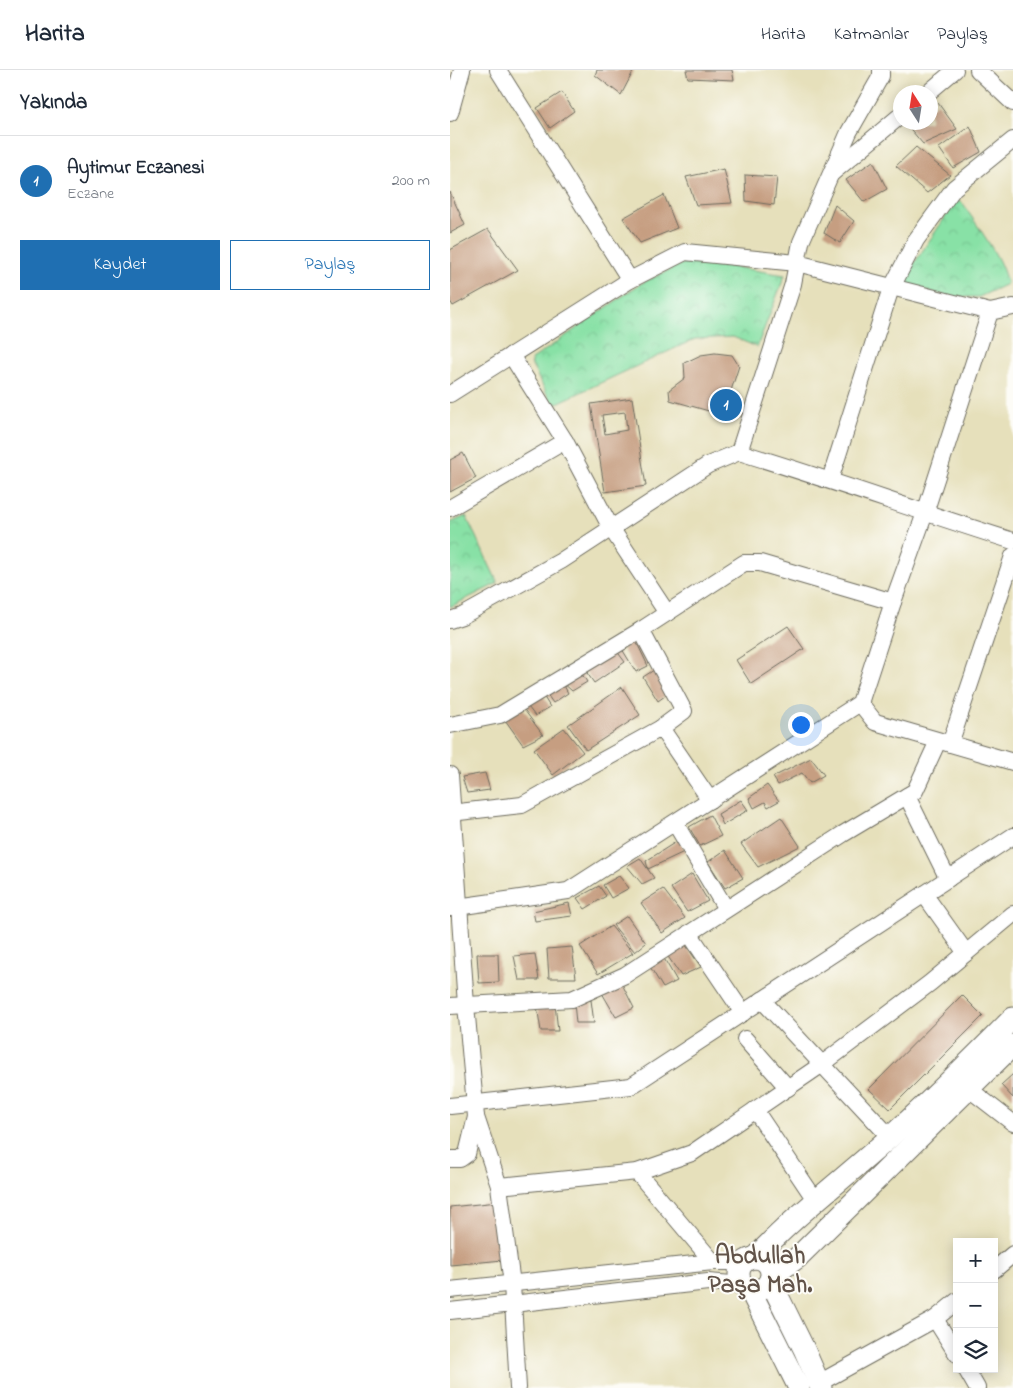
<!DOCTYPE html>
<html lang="tr">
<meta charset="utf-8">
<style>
:root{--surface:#fff;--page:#f6f6f7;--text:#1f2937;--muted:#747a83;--line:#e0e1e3;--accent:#1f6fb2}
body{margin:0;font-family:"Indie Flower",sans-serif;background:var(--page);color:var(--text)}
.controls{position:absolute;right:15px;bottom:15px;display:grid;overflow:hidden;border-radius:0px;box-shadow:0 2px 12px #0003}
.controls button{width:45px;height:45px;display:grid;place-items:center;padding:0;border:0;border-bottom:1px solid var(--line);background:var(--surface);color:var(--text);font:25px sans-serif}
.compass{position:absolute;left:443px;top:15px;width:45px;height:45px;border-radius:50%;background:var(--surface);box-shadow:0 2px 12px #0003;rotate:348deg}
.you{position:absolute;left:350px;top:654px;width:18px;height:18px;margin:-12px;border:4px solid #fff;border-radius:50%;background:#1a73e8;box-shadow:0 0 0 8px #1a73e833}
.badge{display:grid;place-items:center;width:32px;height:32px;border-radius:50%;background:var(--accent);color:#fff;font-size:16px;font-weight:700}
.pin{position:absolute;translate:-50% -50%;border:2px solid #fff;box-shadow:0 1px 5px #0006}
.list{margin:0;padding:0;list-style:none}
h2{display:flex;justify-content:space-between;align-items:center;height:65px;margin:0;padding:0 20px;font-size:21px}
h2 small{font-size:16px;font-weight:400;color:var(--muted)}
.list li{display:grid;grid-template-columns:32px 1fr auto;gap:15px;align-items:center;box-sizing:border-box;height:90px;padding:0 20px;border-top:1px solid var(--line)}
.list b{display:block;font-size:19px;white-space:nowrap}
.list p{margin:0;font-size:16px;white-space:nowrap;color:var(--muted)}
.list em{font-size:16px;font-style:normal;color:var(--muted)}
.actions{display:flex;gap:10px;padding:15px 20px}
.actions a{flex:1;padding:11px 0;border:1px solid var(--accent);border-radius:0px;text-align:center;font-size:18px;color:var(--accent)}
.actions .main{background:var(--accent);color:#fff}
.icon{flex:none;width:28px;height:28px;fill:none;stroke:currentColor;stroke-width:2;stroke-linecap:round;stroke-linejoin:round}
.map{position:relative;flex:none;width:563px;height:1318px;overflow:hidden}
header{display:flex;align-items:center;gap:30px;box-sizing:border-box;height:70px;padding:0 25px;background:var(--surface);border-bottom:1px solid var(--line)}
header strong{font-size:24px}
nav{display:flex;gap:28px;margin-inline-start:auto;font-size:18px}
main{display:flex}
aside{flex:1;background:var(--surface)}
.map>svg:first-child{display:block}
.park{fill:url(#park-crowns);stroke:#5a8668}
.building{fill:#c69e81;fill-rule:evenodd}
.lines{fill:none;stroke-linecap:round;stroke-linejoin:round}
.minor-casing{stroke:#6c6a5d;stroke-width:18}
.major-casing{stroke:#6c6a5d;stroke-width:23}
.minor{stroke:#fff;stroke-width:16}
.major{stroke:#fff;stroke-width:21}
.labels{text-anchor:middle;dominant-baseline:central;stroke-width:4;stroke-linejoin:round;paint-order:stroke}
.district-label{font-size:25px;font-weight:bold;fill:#615349;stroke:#fdfcf7}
</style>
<header>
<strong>Harita</strong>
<nav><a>Harita</a><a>Katmanlar</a><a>Paylaş</a></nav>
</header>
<main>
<aside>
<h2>Yakında<small></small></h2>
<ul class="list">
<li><span class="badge">1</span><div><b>Aytimur Eczanesi</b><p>Eczane</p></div><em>200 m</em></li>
</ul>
<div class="actions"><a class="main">Kaydet</a><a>Paylaş</a></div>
</aside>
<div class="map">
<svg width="563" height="1318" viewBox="0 0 563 1318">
<defs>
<pattern id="park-crowns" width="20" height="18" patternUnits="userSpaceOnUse" patternTransform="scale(1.25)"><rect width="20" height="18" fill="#88e1a6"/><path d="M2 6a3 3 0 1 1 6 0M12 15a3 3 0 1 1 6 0" fill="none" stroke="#76c18f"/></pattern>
</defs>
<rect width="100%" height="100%" fill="#fdfcf7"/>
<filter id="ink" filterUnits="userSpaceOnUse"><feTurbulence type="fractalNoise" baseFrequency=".02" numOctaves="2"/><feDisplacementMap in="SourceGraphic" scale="10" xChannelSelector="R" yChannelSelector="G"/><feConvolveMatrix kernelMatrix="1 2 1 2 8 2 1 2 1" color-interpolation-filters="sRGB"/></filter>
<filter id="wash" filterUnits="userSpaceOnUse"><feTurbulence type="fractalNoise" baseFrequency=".0096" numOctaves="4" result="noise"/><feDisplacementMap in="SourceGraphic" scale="20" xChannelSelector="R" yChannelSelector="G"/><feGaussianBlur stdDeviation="1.12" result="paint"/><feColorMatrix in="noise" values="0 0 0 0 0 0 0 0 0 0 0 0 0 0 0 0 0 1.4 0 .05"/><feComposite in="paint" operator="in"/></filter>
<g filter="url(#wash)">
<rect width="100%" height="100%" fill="#e6e0bb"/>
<g class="park">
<path d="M 506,131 L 511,131 C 527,156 552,187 557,214 L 529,227 L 501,227 L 455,215 L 455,207 Z"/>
<polygon points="240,190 335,205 307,277 283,267 245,269 103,335 82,296 81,290 190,214"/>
<polygon points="16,446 48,513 0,537 0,453"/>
</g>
<g id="blocks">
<g class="building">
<polygon points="147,0 184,0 171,25 145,5"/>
<polygon points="236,0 282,0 284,10 238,8"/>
<polygon points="112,22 124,41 100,58 87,38"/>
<polygon points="488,33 507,59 473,74 456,54 459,52 480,52 480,38"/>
<polygon points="520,56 531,82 503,98 489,78"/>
<polygon points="466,77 500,105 477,123 446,96"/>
<polygon points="423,91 437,119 414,132 396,110"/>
<polygon points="274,99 282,133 246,135 236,107"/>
<polygon points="295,105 327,107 324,135 296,131"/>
<polygon points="0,122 15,155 0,163"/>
<polygon points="214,125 227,158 190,173 173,148"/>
<polygon points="385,135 404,151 390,173 374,163"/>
<polygon points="38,159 68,200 3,236 0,231 0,180"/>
<polygon points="265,283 282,285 289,296 273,345 220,330 219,320 235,308 234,293 251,285"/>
<path d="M 182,328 L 196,416 L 155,422 L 141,334 ZM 175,342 L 177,360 L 155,364 L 152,345 Z"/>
<polygon points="13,383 26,408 0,422 0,390"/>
<polygon points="338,556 354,579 301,614 286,590"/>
<polygon points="185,569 198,596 186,602 172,579"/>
<polygon points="166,580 175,592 144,613 135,600"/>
<polygon points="204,600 219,623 208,631 193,607"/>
<polygon points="130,601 137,612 122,621 112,612"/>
<polygon points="112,612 118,623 103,633 96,623"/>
<polygon points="172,617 190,645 136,680 118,655"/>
<polygon points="92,624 100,637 85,646 75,633"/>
<polygon points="72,637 93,665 73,675 53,647"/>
<polygon points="114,658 133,682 103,705 84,679"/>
<polygon points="361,688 374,705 360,713 352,703 328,715 323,707"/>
<polygon points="35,703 40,720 17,723 12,707"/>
<polygon points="317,715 329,731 318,737 315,732 304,738 299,728"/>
<polygon points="291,730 298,740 273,755 268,744"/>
<polygon points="260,745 271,766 250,776 239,757"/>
<polygon points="331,747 350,776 308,797 291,774"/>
<polygon points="229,770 236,781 198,799 196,791"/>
<polygon points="275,780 293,808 275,818 258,792"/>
<polygon points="190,788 204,808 192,814 177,796"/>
<polygon points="242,804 258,831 237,842 221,818"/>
<polygon points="169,806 179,818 161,828 153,815"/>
<polygon points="149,816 156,826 135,839 127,828"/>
<polygon points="213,819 235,848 212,863 191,833"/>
<polygon points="119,833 122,846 85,851 83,841"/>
<polygon points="177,846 196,873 185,882 163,855"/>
<polygon points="161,856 183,883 148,904 130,876"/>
<polygon points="235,874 251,897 231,906 217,885"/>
<polygon points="122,877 126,908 99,908 97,879"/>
<polygon points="27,884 48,884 49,912 29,913"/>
<polygon points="85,884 89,910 69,910 64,886"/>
<polygon points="212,885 227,911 213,918 199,895"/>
<polygon points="171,912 184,938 166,947 152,923"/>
<polygon points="512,925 533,946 440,1039 419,1019"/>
<polygon points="141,930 144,953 126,953 124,933"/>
<polygon points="105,934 108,961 91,961 87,936"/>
<polygon points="563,1004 563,1028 551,1015"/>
<polygon points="48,1132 53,1190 0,1195 0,1137"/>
</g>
</g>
</g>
<g filter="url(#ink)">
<use href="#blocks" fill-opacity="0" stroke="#6c6a5d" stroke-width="1"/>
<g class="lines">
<defs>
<g id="minor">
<polyline points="48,0 180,210"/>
<polyline points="528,0 563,33"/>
<polyline points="479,22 505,0"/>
<polyline points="0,43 12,0"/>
<polyline points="382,103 450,46"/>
<polyline points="61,285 115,371 161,458 217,543"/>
<polyline points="0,324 180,210 235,182 347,193 540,242"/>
<polyline points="289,382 343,214 351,172 399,62 431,6 431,0"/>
<polyline points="380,410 440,221 466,170 504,118 563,70"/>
<polyline points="0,438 115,371"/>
<path d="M 0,550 L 12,546 L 111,491 L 258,395 L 289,382 C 381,410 471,442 563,471"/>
<polyline points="191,560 234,641 211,658 260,730"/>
<polyline points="410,633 425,652 563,692"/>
<polyline points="0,655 50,645 191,560 294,493 310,493 443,532"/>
<polyline points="500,674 563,486"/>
<polyline points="0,705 16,935 26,1047 49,1116 62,1214 68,1318"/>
<polyline points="457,726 498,809"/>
<polyline points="0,743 72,735 211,658"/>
<polyline points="225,753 276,839"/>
<polyline points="474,824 516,883"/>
<polyline points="0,838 118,821 410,633 443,532 475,443 540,242 563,237"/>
<polyline points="239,863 293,943"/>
<polyline points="312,930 440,1067"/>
<polyline points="0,936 122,929 175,905 393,764 465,721 488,671"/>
<polyline points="295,969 338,1018"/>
<polyline points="519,1019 563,1053"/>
<polyline points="0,1036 181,1016 563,766"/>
<polyline points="305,1040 366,1131"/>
<polyline points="0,1089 10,1089 17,1084 26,1047"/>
<polyline points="187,1102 263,1192"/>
<polyline points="49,1116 187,1102 242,1083 371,995 480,913 563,844"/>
<polyline points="544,1200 563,1184"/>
<polyline points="0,1220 263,1192 294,1192"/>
<polyline points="0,1241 258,1212 294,1215"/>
<polyline points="485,1249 507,1284"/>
<polyline points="516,1299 527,1318"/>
<polyline points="369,1313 485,1249 507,1231"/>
</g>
<g id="major">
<path d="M 305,1188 C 346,1144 395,1108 439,1068 C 482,1030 522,989 563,948"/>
<circle cx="305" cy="1204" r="16"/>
<polyline points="321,1207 347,1188 563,975"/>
<polyline points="320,1210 354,1279 371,1318"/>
<polyline points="299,1218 349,1318"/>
</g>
</defs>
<use href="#minor" class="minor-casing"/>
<use href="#major" class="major-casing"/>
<use href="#minor" class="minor"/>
<use href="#major" class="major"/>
</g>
</g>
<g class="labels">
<g class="district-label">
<text x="310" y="1187">Abdullah<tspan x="310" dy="29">Paşa Mah.</tspan></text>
</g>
</g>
</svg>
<div class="controls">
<button>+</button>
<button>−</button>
<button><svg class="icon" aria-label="layers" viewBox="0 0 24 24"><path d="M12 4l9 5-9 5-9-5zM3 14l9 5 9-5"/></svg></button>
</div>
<svg class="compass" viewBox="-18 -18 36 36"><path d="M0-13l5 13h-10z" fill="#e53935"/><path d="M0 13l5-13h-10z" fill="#747a83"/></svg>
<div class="you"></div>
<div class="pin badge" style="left:276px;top:335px">1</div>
</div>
</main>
